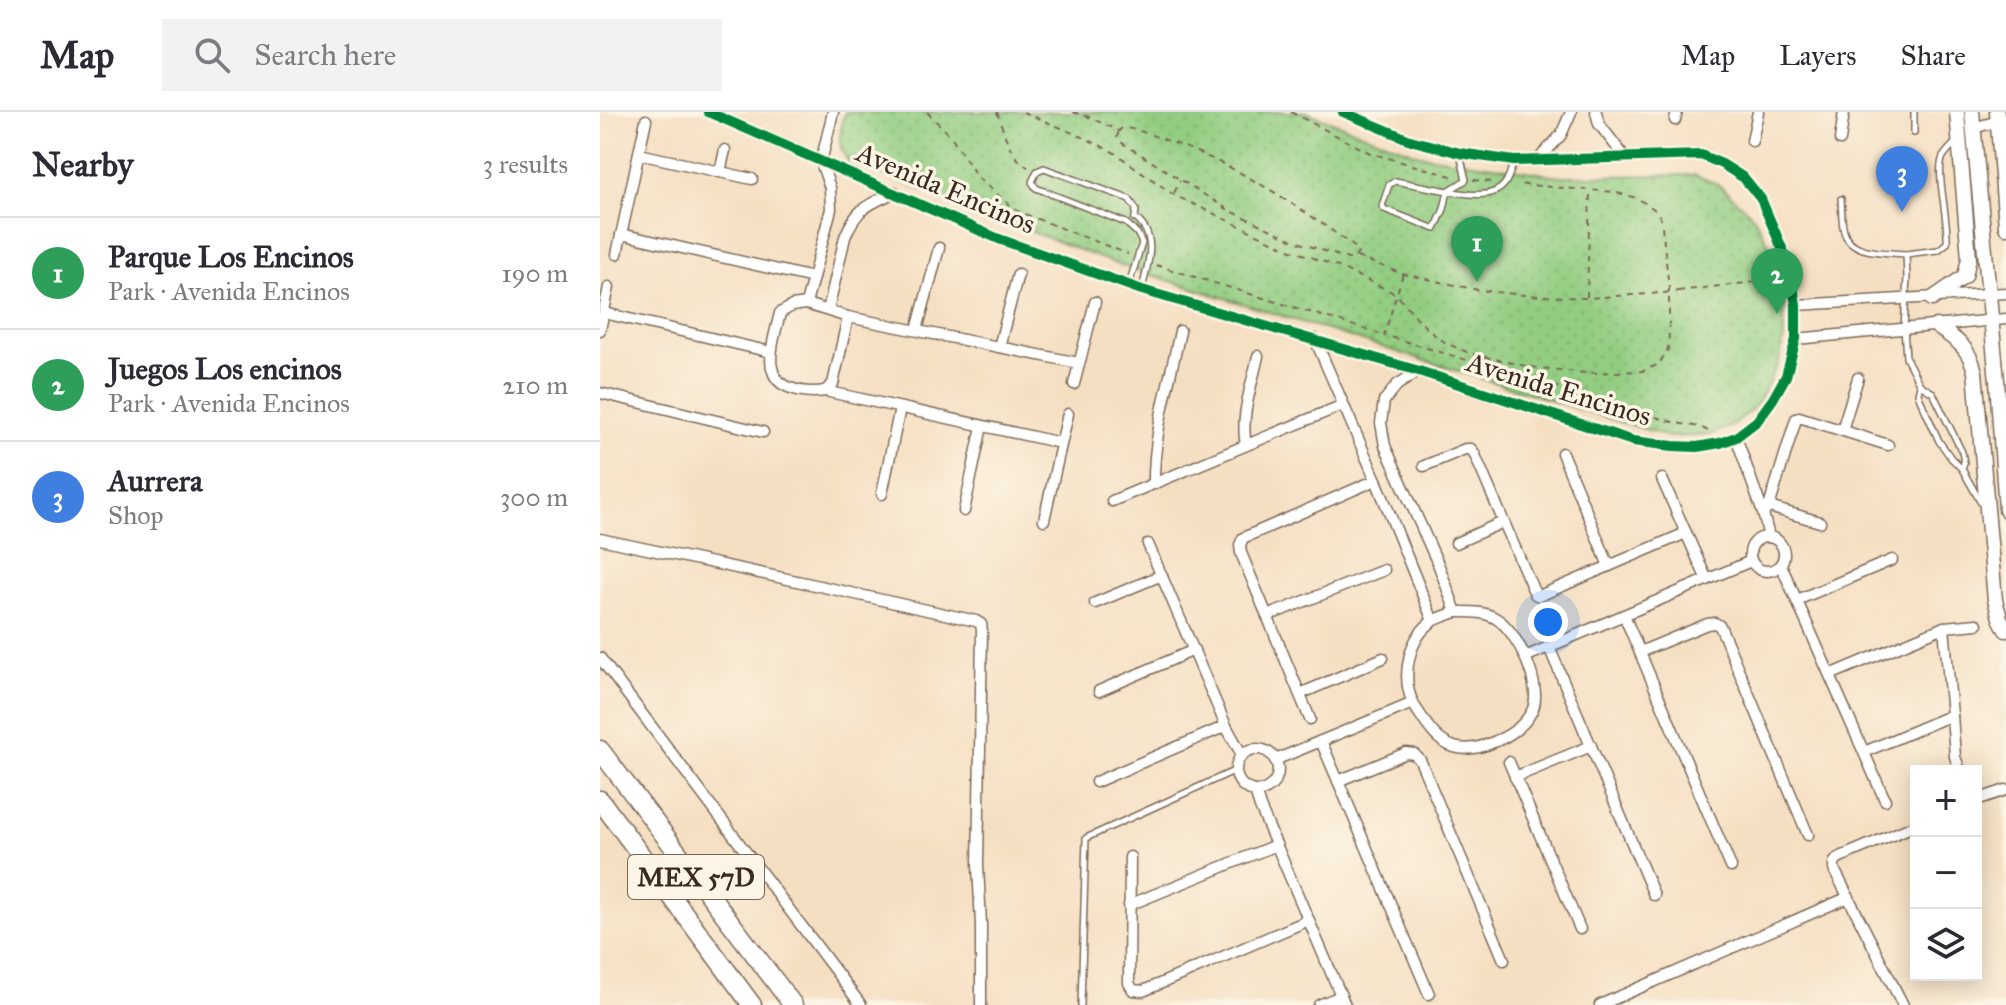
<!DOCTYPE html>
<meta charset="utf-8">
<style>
:root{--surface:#fff;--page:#f2f2f3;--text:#2b2b33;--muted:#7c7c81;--line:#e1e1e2;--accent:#ea580c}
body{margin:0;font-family:"IM FELL Great Primer",serif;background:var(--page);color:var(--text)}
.controls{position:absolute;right:24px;bottom:24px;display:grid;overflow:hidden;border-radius:0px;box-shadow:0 4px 20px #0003}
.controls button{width:72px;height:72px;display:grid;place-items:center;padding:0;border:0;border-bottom:2px solid var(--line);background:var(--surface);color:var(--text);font:40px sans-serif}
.you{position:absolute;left:948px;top:510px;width:28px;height:28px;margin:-20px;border:6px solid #fff;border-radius:50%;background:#1a73e8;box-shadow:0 0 0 12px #1a73e833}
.badge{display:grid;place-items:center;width:52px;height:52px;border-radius:50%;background:var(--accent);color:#fff;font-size:26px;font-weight:700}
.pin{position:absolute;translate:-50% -66px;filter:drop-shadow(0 2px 4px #0008)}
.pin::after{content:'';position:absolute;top:42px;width:28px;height:24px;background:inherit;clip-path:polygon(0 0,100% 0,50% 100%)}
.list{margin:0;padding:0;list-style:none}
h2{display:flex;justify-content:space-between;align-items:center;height:104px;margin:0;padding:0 32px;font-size:34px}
h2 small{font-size:26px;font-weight:400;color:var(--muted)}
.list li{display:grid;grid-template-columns:52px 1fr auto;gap:24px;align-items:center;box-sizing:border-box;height:112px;padding:0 32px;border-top:2px solid var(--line)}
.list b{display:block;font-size:30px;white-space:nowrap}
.list p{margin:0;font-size:26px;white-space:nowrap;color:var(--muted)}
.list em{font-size:26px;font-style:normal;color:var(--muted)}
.icon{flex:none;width:44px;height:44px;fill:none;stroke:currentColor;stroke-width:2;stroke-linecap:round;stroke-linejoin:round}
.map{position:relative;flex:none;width:1406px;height:893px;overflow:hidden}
header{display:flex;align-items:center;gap:48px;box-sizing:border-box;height:112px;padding:0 40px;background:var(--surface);border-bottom:2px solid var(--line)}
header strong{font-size:38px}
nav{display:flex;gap:44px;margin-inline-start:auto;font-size:28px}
.search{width:560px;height:72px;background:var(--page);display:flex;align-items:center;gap:20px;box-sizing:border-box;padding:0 28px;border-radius:0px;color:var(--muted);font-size:30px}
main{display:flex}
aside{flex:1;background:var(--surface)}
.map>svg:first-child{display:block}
.park{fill:url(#park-dots);stroke:#667c50;stroke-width:2}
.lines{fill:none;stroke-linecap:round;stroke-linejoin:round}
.service-casing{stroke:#7c6957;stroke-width:8}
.minor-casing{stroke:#7c6957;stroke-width:13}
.secondary-casing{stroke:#7c6957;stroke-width:17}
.motorway-casing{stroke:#7c6957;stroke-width:21}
.path{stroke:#7c6957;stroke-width:2;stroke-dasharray:6 6;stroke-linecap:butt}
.service{stroke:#fff;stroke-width:5}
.minor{stroke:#fff;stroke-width:10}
.secondary{stroke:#fff;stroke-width:14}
.motorway{stroke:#fff;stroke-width:18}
.path-bridge{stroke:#7c6957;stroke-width:2;stroke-dasharray:6 6;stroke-linecap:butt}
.cycleway-casing{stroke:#fcf5e5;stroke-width:15}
.cycleway{stroke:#00873e;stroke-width:10}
.labels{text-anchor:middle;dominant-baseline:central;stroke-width:7;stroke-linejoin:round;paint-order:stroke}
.shield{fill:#fcf5e5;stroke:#75675a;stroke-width:2}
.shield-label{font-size:26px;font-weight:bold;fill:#3b2a1e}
.street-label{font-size:28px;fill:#3b2a1e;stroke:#fcf5e5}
</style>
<header>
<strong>Map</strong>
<div class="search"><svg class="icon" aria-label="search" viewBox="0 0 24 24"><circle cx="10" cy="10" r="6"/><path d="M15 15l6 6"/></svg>Search here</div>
<nav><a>Map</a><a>Layers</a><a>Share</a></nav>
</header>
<main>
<aside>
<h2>Nearby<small>3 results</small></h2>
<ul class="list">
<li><span class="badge" style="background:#2e9e5b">1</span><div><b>Parque Los Encinos</b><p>Park · Avenida Encinos</p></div><em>190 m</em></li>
<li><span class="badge" style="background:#2e9e5b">2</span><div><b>Juegos Los encinos</b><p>Park · Avenida Encinos</p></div><em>210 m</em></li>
<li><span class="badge" style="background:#3f7fe0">3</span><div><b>Aurrera</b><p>Shop</p></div><em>300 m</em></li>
</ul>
</aside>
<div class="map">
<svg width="1406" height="893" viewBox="0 0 1406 893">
<defs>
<pattern id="park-dots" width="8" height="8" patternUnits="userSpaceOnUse" patternTransform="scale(2)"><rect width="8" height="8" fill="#92cd81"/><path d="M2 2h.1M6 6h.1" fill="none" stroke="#7fb06f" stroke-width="1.8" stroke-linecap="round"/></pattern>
</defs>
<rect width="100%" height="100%" fill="#fcf5e5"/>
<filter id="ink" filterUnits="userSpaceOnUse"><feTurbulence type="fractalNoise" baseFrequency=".0125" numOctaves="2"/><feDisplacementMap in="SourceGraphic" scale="16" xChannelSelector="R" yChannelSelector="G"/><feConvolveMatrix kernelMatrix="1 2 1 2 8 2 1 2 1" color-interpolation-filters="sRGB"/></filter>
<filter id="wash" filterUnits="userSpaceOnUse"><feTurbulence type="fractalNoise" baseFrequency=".006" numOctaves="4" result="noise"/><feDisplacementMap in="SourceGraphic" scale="32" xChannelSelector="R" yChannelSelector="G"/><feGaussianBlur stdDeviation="1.8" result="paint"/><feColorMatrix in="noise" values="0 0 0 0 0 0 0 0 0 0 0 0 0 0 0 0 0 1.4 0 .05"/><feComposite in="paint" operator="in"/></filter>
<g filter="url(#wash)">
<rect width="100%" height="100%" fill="#f5dfc2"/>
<path class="park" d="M 245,0 L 706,0 L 820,43 L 959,64 L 1094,63 L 1118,72 L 1154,105 L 1178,150 L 1184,188 L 1184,226 L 1178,252 L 1158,291 L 1136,312 L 1109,323 L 1069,325 L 516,152 L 249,50 C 235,33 240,20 245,0 Z"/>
</g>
<g filter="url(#ink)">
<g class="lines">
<defs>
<g id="service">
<polyline points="1314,0 1314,21"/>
<path d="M 1356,30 C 1351,35 1346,40 1343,45 C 1335,60 1349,109 1347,131 L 1338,138 L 1306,142 L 1307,166 L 1304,216 L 1306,246 L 1320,273 L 1318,281 L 1320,287 L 1339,329 L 1351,346 L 1362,357 L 1381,391"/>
<path d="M 860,42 L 866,68 L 848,79 C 866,82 897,89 907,68 C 910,62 912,55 914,49"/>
<polygon points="795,69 848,79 844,97 835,117 784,97 782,94 789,73"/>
<path d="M 1241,87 C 1242,97 1241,109 1244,119 C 1250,143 1286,140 1306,142"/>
<path d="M 535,106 C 559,124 548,151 542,177"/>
<polyline points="529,172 542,131 537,121 526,111 436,76 432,70 437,59 444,56 529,87 536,97 535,106"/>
<polyline points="1320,273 1333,281 1362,340 1364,351 1362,357"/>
<polyline points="481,893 486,726 636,658"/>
</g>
<g id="minor">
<polyline points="108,0 399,127 542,178 819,259 1033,329 1073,334 1097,335 1120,331 1136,325 1157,309 1173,287 1186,264 1196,227 1196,193 1190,155 1161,87 1144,66 1122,52 1101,43 914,49 860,41 810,28 743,0"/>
<polyline points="996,0 999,12 1024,44"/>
<polyline points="1075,8 1077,0"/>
<polyline points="1373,16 1406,7"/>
<polyline points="1240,28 1244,0"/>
<polyline points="1152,29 1158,0"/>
<polyline points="39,42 152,67"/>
<polyline points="937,49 961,23 971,0"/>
<polyline points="120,60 125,38"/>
<polyline points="21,122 213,166"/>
<polyline points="17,142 46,8"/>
<polyline points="206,192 231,97 230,76 221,50 233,0"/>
<polyline points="1196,193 1406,181"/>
<path d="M 228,198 L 245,125 C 257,95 268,93 295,80"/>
<polyline points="4,201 171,240"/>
<polyline points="0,218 9,175"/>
<polyline points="317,218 339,136"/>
<polyline points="715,227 776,368 833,509"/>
<polyline points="1196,227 1406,207"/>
<polyline points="399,235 418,162"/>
<polyline points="819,259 797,273 784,289 781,311 785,334 839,454 856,500"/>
<polyline points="474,272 495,190"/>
<polyline points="225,279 233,272 248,205"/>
<polyline points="0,281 163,320"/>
<polyline points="1242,318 1258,266"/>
<polyline points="1136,325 1163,401 1169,425"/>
<path d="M 461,331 L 225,279 C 212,281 200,280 188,275 C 159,263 175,224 180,201 L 192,194 L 206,192 L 248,205 L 479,251"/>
<path d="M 646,333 C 640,304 652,273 658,244"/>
<polyline points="962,341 1009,454"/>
<polyline points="824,354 865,337 871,337 874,341 935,482 939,484 1086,421"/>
<polyline points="1062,367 1107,468"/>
<path d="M 554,372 C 553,321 570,269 580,219"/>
<polyline points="282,382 300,296"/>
<polyline points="512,389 743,293"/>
<polyline points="1169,395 1220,410"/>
<polyline points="364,399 382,314"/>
<polyline points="1163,401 1169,395 1196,307 1199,305 1288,333"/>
<polyline points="444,408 468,302"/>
<circle cx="1167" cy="442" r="17"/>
<polyline points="0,427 206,471 376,509 381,512 382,519 378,754 381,812 381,893"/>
<polyline points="856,431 903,410"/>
<polyline points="548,432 626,614 642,643"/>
<polyline points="1181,453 1285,688"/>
<polyline points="1197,488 1292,448"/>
<polyline points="495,491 562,463"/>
<path d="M 856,500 C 870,500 884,499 897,507 C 918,520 944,576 932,599 C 924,614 911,623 896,629 C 883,635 867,639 854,635 C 839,630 831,619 823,607 C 820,602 816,597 813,591 C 801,565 808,526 833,509 C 840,505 849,503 856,500 Z"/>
<polyline points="1024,503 1131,755"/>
<polyline points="667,504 784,458"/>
<polyline points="1344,515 1377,512"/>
<polyline points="949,535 1054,783"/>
<polyline points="1040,540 1107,512 1115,511 1120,514 1208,723"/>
<polyline points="925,545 1151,449"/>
<polyline points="0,546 261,893"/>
<polyline points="1230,563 1344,515 1352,603 1264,640"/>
<polyline points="499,579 594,538"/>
<polyline points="700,582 783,546"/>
<polyline points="1352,603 1355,645 1360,658"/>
<polyline points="710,607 641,441 640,433 643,426 776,368"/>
<polyline points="721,629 829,882"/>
<circle cx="657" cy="658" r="21"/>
<polyline points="675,648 813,591"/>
<polyline points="909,650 980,817"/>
<polyline points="915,665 991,634"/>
<polyline points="738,669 806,641 814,642 820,648 904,848"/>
<polyline points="496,670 626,614"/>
<polyline points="655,679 660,695 745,893"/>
<polyline points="1376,688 1406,678"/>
<polyline points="530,745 529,871 533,878 543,879 709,808"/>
<polyline points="529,793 676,733"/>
<polyline points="719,893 741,884"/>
<polyline points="1000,893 1249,785"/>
<polyline points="1303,893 1234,757 1234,751 1238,746 1316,713"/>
</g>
<g id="secondary">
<polyline points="1372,0 1397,269 1406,398"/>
<polyline points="1397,0 1406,115"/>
<polyline points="1332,187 1365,164 1369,146 1357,0"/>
<path d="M 1336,214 C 1357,228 1369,235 1375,260 L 1395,488 L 1400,506 L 1406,518"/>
</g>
<g id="motorway">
<polyline points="0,638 193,893"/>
<polyline points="0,688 152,893"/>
</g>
</defs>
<use href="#service" class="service-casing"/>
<use href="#minor" class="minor-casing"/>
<use href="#secondary" class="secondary-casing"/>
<use href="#motorway" class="motorway-casing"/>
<g class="path">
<polyline points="327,0 351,24 377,65 417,99 528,142"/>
<path d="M 397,0 C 404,19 409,45 428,55"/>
<polyline points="423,0 485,26 515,41 574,83 689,137 741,156 796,182 828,218 846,231 869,241 930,255 987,261 1043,259 1059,252 1068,237 1069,221 1069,176 1062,114 1060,105 1054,97 1037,86 1013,80 917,72"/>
<path d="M 473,0 L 489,5 L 519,19 L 522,16 C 536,16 550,23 563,27 C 635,52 695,91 756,136 L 758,141 L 754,147 L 748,147 L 695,129 L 627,97 L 519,29 L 517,25 L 519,19"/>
<polyline points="691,0 770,41 855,65"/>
<polyline points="873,68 894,70"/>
<polyline points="574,81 580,69"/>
<polyline points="757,145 803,162 878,178 924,183 987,186 1063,181"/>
<polyline points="556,153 784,223"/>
<polyline points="803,162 784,223 1076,311 1100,315 1112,321"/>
<polyline points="1078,179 1180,167"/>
<polyline points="987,185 990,79"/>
</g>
<use href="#service" class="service"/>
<use href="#minor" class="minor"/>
<use href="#secondary" class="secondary"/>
<use href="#motorway" class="motorway"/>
<polyline class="path-bridge" points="1063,181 1078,179"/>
<defs>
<polyline id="cycleway" points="108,0 399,127 542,178 819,259 1033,329 1073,334 1097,335 1120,331 1136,325 1157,309 1173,287 1186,264 1196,227 1196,193 1190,155 1161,87 1144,66 1122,52 1101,43 914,49 860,41 810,28 743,0"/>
</defs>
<use href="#cycleway" class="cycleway-casing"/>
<use href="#cycleway" class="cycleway"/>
</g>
</g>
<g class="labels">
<rect class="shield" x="28" y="743" width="136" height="44" rx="6"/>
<g class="shield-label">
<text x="96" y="765">MEX 57D</text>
</g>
<g class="street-label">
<text transform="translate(346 76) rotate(23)">Avenida Encinos</text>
<text transform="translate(959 277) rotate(17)">Avenida Encinos</text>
</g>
</g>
</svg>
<div class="controls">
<button>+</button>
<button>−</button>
<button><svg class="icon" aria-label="layers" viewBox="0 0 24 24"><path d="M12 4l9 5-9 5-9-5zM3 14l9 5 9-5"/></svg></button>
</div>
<div class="you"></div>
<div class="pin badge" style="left:877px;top:170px;background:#2e9e5b">1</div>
<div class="pin badge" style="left:1177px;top:202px;background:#2e9e5b">2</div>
<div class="pin badge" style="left:1302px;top:100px;background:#3f7fe0">3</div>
</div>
</main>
